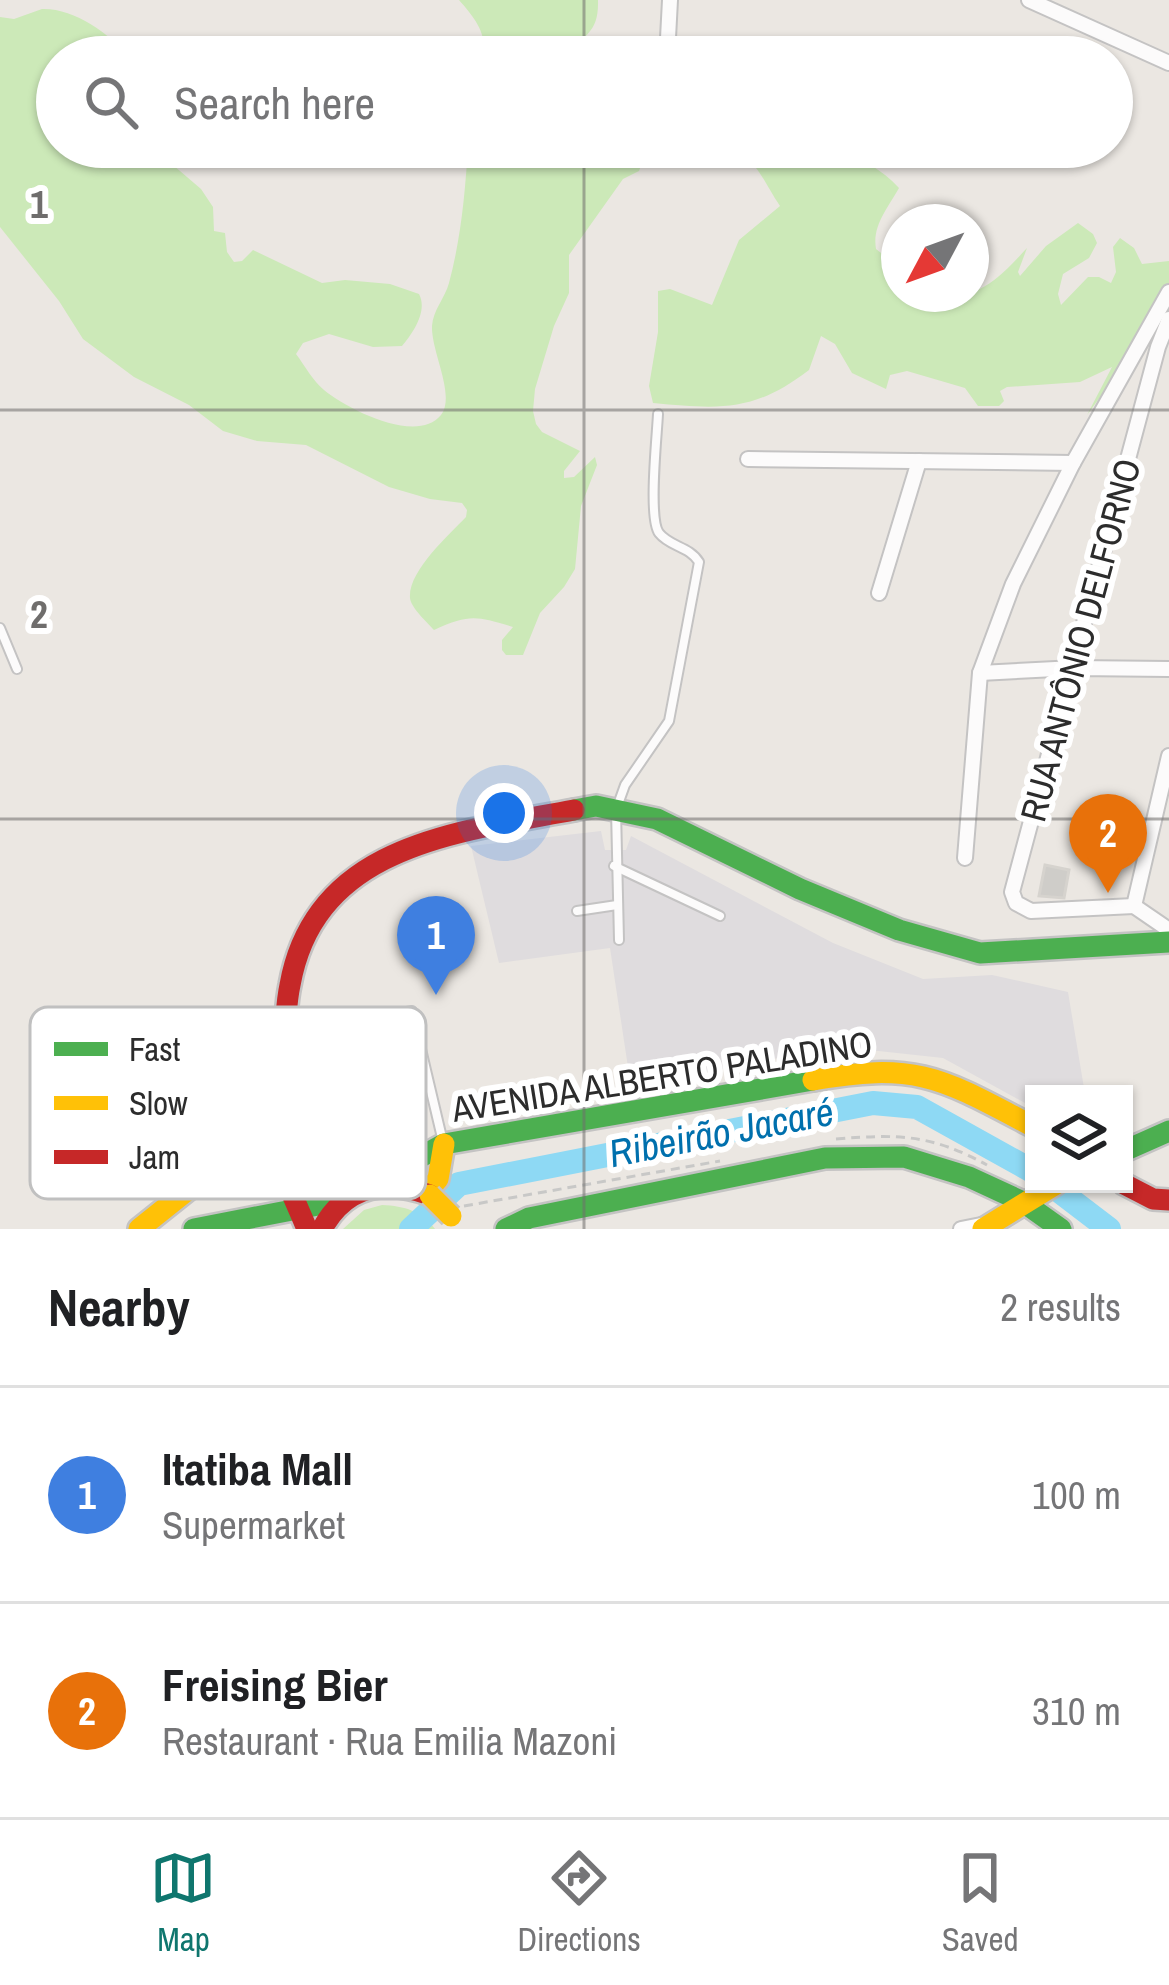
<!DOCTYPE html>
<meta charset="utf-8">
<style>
:root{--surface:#fff;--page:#f2f2f2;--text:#202124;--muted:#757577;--line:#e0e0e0;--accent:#0f766e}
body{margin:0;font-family:"Archivo Narrow",sans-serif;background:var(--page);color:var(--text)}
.controls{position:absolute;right:36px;bottom:36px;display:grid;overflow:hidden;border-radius:0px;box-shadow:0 3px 9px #0004}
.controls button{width:108px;height:108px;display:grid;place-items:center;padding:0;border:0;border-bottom:3px solid var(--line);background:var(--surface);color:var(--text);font:60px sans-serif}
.compass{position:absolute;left:881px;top:204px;width:108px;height:108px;border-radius:50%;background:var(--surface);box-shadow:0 3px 9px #0004;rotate:229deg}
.you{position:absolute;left:504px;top:813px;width:42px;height:42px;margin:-30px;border:9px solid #fff;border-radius:50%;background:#1a73e8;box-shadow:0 0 0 18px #1a73e833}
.badge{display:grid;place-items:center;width:78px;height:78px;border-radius:50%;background:var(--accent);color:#fff;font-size:39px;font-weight:700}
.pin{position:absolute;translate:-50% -99px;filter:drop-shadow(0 3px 6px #0008)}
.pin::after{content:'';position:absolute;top:63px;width:42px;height:36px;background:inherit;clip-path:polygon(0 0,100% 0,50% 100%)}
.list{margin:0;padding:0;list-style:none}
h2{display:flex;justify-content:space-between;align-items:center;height:156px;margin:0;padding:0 48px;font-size:51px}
h2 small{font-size:39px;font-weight:400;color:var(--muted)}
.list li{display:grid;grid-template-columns:78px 1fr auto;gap:36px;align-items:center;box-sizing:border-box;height:216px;padding:0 48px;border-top:3px solid var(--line)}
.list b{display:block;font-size:45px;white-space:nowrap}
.list p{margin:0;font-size:39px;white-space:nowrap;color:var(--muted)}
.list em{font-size:39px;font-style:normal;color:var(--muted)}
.icon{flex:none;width:66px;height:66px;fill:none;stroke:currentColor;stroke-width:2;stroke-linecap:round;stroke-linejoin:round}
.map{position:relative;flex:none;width:1169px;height:1229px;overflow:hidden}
.search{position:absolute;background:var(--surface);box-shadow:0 3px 9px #0004;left:36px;right:36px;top:36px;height:132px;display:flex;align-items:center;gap:30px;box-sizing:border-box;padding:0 42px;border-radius:66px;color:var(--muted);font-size:45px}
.sheet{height:588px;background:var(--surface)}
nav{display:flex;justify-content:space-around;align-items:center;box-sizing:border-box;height:168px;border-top:3px solid var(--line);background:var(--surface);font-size:33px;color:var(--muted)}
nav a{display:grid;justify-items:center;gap:6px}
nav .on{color:var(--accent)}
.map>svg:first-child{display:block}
.industrial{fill:#dfdcde}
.green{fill:#cce9b8}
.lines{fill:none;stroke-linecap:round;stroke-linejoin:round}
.river{stroke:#8ed9f4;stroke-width:24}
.building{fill:#cfcdc9;stroke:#d6d3ce;stroke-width:3}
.lane-casing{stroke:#c4c3c3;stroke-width:12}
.street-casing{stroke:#c4c3c3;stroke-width:18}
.fast-casing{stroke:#c4c3c3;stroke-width:26}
.slow-casing{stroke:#c4c3c3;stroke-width:26}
.jam-casing{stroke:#c4c3c3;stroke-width:26}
.path{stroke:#c8c8c7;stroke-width:3;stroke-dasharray:9 6;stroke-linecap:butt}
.lane{stroke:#fcfbfb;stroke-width:8}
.street{stroke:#fcfbfb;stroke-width:14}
.fast{stroke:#4caf50;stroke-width:21}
.slow{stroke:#ffc107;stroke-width:21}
.jam{stroke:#c62828;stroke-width:21}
.slow-bridge-casing{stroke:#c6c4c2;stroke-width:26;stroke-linecap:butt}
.slow-bridge{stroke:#ffc107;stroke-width:21}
.grid{fill:none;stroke:#6f6d6c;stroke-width:3;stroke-opacity:0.55}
.labels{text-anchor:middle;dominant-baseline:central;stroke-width:12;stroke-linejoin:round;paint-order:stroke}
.street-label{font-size:36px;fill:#2c2c2c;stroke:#fff}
.water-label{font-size:39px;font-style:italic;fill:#0070ad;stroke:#fff}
.key{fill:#fff;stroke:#c0c0c0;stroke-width:3}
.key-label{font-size:33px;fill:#2c2c2c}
.grid-label{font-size:39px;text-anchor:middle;font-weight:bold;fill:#6f6d6c;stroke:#fff;stroke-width:12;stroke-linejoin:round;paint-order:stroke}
</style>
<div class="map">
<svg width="1169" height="1229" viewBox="0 0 1169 1229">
<rect width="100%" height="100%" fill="#ebe7e2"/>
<polygon class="industrial" points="601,831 605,850 626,850 631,836 833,943 923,979 992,975 1068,992 1085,1094 1034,1094 1034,1108 943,1058 860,1049 804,1053 631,1087 610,948 499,963 471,846"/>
<g class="green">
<path d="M 459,0 L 598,0 C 599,35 583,32 570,57 L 482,57 C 489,35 474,17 459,0 Z"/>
<path d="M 42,9 C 74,8 109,33 129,57 L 57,57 L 57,147 L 152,147 L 201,189 L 213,207 L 214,231 L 225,233 L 227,252 L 234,262 L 242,261 L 253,250 L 322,283 L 345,280 L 390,284 L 419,294 C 428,311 413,333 402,346 L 373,347 L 329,334 L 303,343 L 296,354 C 305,366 313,381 324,390 C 347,409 417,445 441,415 C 456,395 431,352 432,326 C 433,310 445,298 449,283 C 461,238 465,194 468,147 L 643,147 L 646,152 L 639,171 L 623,179 L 569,255 L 569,293 L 554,326 L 535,389 L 533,411 L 536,424 L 542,432 L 580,451 L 564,471 L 564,478 L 574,477 L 595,457 L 597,465 L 581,506 L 575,569 L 564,587 L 540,613 L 523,655 L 506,655 L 502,650 L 502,640 L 513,627 C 476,616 470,614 434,630 C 427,622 411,608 410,598 C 408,571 449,535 466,517 L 467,510 L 462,503 L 430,499 L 389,487 L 306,445 L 257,441 L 223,431 L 189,405 L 134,377 L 83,339 L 59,301 L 0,227 L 0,17 L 14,19 Z"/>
<path d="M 732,147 C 795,147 852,138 899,188 C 888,208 872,225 876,249 L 899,267 L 899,294 C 970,294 975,305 1027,248 L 1018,272 L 1020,276 L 1046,246 L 1078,223 L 1093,234 L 1097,243 L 1089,258 L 1063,274 L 1058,294 L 1061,305 L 1088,277 L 1099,277 L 1111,283 L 1116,272 L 1113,247 L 1120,238 L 1134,248 L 1142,264 L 1169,261 L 1169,303 L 1087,415 L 1112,367 L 1080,382 L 1007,387 L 1000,391 L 1004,401 L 999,406 L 978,406 L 965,388 L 907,371 L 890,375 L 886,389 L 852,373 L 835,344 L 821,336 L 809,370 C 753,413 719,409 653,403 L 649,386 L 658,332 L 658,291 L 670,289 L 712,305 L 739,240 L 780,206 C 763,181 759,163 732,147 Z"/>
<path d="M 382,1205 C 405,1206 421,1211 435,1229 L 343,1229 L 364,1210 Z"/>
</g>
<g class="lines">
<g class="river">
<polyline points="1050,1184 1109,1229"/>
<polyline points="411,1229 459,1184 873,1103 917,1107 1034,1172"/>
</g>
</g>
<polygon class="building" points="1045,865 1069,870 1064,898 1039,896"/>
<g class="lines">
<defs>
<g id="lane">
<polyline points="0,628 17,669"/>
<polyline points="614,866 720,916"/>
<polyline points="577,911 617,905"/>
<path d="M 619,940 L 616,810 L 625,785 L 669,721 L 699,562 C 689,546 670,547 659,533 C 648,518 657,436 658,414"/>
<polyline points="339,1025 412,1011 443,1142"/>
<path d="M 387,1169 C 379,1151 363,1159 346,1153 L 333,1135 L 339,1122 L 365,1114 C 382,1126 383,1142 397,1158 L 404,1159"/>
</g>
<g id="street">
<polyline points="1029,0 1169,63"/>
<polyline points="667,57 670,0"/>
<polyline points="748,459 1073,463"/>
<polyline points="879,593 919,461"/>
<polyline points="980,673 1075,668 1169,669"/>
<polyline points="1169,756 1134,906 1169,930"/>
<polyline points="965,858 980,673 1013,584 1073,463 1169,292"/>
<polyline points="1134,906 1031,911 1016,903 1012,892 1158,347 1169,319"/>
<polyline points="961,1229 986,1224"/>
</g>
<g id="fast">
<polyline points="574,810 596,806 657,819 800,889 899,930 980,953 1169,942"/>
<polyline points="1124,1151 1169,1131"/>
<polyline points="370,1185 444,1144 813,1080"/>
<polyline points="194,1229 339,1201"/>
<polyline points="506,1229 529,1218 825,1158 904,1157 969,1177 1023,1202 1061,1229"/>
</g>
<g id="slow">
<path d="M 813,1080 C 918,1061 943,1079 1034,1127"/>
<polyline points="281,1160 315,1183 356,1190"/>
<polyline points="426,1193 438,1179 444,1144"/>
<polyline points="139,1229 189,1189 222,1151 279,1070"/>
<polyline points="983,1229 1056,1184"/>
</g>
<g id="jam">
<polyline points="1124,1184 1153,1199 1169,1200"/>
<path d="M 307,1229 C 298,1207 286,1183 280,1160 C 270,1123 280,1078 284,1041 C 286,1022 286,1003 290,985 C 315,844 459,832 574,810"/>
<path d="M 322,1229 C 346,1185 385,1178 430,1195"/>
</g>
</defs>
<use href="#lane" class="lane-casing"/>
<use href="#street" class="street-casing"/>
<use href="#fast" class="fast-casing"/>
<use href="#slow" class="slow-casing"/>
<use href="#jam" class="jam-casing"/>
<g class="path">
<path d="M 836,1139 C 898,1134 931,1134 987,1165"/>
<polyline points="464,1206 720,1161"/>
</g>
<use href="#lane" class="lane"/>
<use href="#street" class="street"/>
<use href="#fast" class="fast"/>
<use href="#slow" class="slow"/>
<use href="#jam" class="jam"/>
<defs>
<polyline id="slow-bridge" points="430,1195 451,1216"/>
</defs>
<use href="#slow-bridge" class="slow-bridge-casing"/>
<use href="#slow-bridge" class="slow-bridge"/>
</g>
<path class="grid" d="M 584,0 L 584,57M 584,147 L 584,1229M 0,410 L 1169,410M 0,819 L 1169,819"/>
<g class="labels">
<g class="street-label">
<text transform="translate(1080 640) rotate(-75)">RUA ANTÔNIO DELFORNO</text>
<text transform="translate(662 1076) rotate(-9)">AVENIDA ALBERTO PALADINO</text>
</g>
<g class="water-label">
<text transform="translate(721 1132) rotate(-11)">Ribeirão Jacaré</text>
</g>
</g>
<rect x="30" y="1007" width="396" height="192" rx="18" class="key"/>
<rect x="54" y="1042" width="54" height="14" fill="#4caf50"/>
<rect x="54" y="1096" width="54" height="14" fill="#ffc107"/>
<rect x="54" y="1150" width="54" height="14" fill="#c62828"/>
<g class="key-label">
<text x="129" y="1061">Fast</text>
<text x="129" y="1115">Slow</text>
<text x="129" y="1169">Jam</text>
</g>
<g class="grid-label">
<text x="39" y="218">1</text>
<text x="39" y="628">2</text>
</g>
</svg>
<div class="controls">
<button><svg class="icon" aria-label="layers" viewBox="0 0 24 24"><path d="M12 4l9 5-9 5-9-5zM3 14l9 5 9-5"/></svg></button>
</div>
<svg class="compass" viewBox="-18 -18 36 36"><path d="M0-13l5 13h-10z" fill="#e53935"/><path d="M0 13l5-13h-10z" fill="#757577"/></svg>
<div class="you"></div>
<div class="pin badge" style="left:436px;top:995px;background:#3f7fe0">1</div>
<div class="pin badge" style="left:1108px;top:893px;background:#e8710a">2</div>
<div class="search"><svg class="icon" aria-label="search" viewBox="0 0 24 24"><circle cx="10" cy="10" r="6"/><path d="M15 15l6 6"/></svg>Search here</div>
</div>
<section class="sheet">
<h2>Nearby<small>2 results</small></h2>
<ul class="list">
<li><span class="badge" style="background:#3f7fe0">1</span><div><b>Itatiba Mall</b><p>Supermarket</p></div><em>100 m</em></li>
<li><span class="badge" style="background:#e8710a">2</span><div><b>Freising Bier</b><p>Restaurant · Rua Emilia Mazoni</p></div><em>310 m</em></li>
</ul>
</section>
<nav>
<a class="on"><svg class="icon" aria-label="map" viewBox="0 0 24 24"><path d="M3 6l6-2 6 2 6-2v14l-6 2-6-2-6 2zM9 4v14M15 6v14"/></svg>Map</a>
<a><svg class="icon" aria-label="directions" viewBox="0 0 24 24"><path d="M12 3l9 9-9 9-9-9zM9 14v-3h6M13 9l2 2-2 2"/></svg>Directions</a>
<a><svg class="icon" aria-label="saved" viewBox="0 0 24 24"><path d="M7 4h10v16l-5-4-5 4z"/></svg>Saved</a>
</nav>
